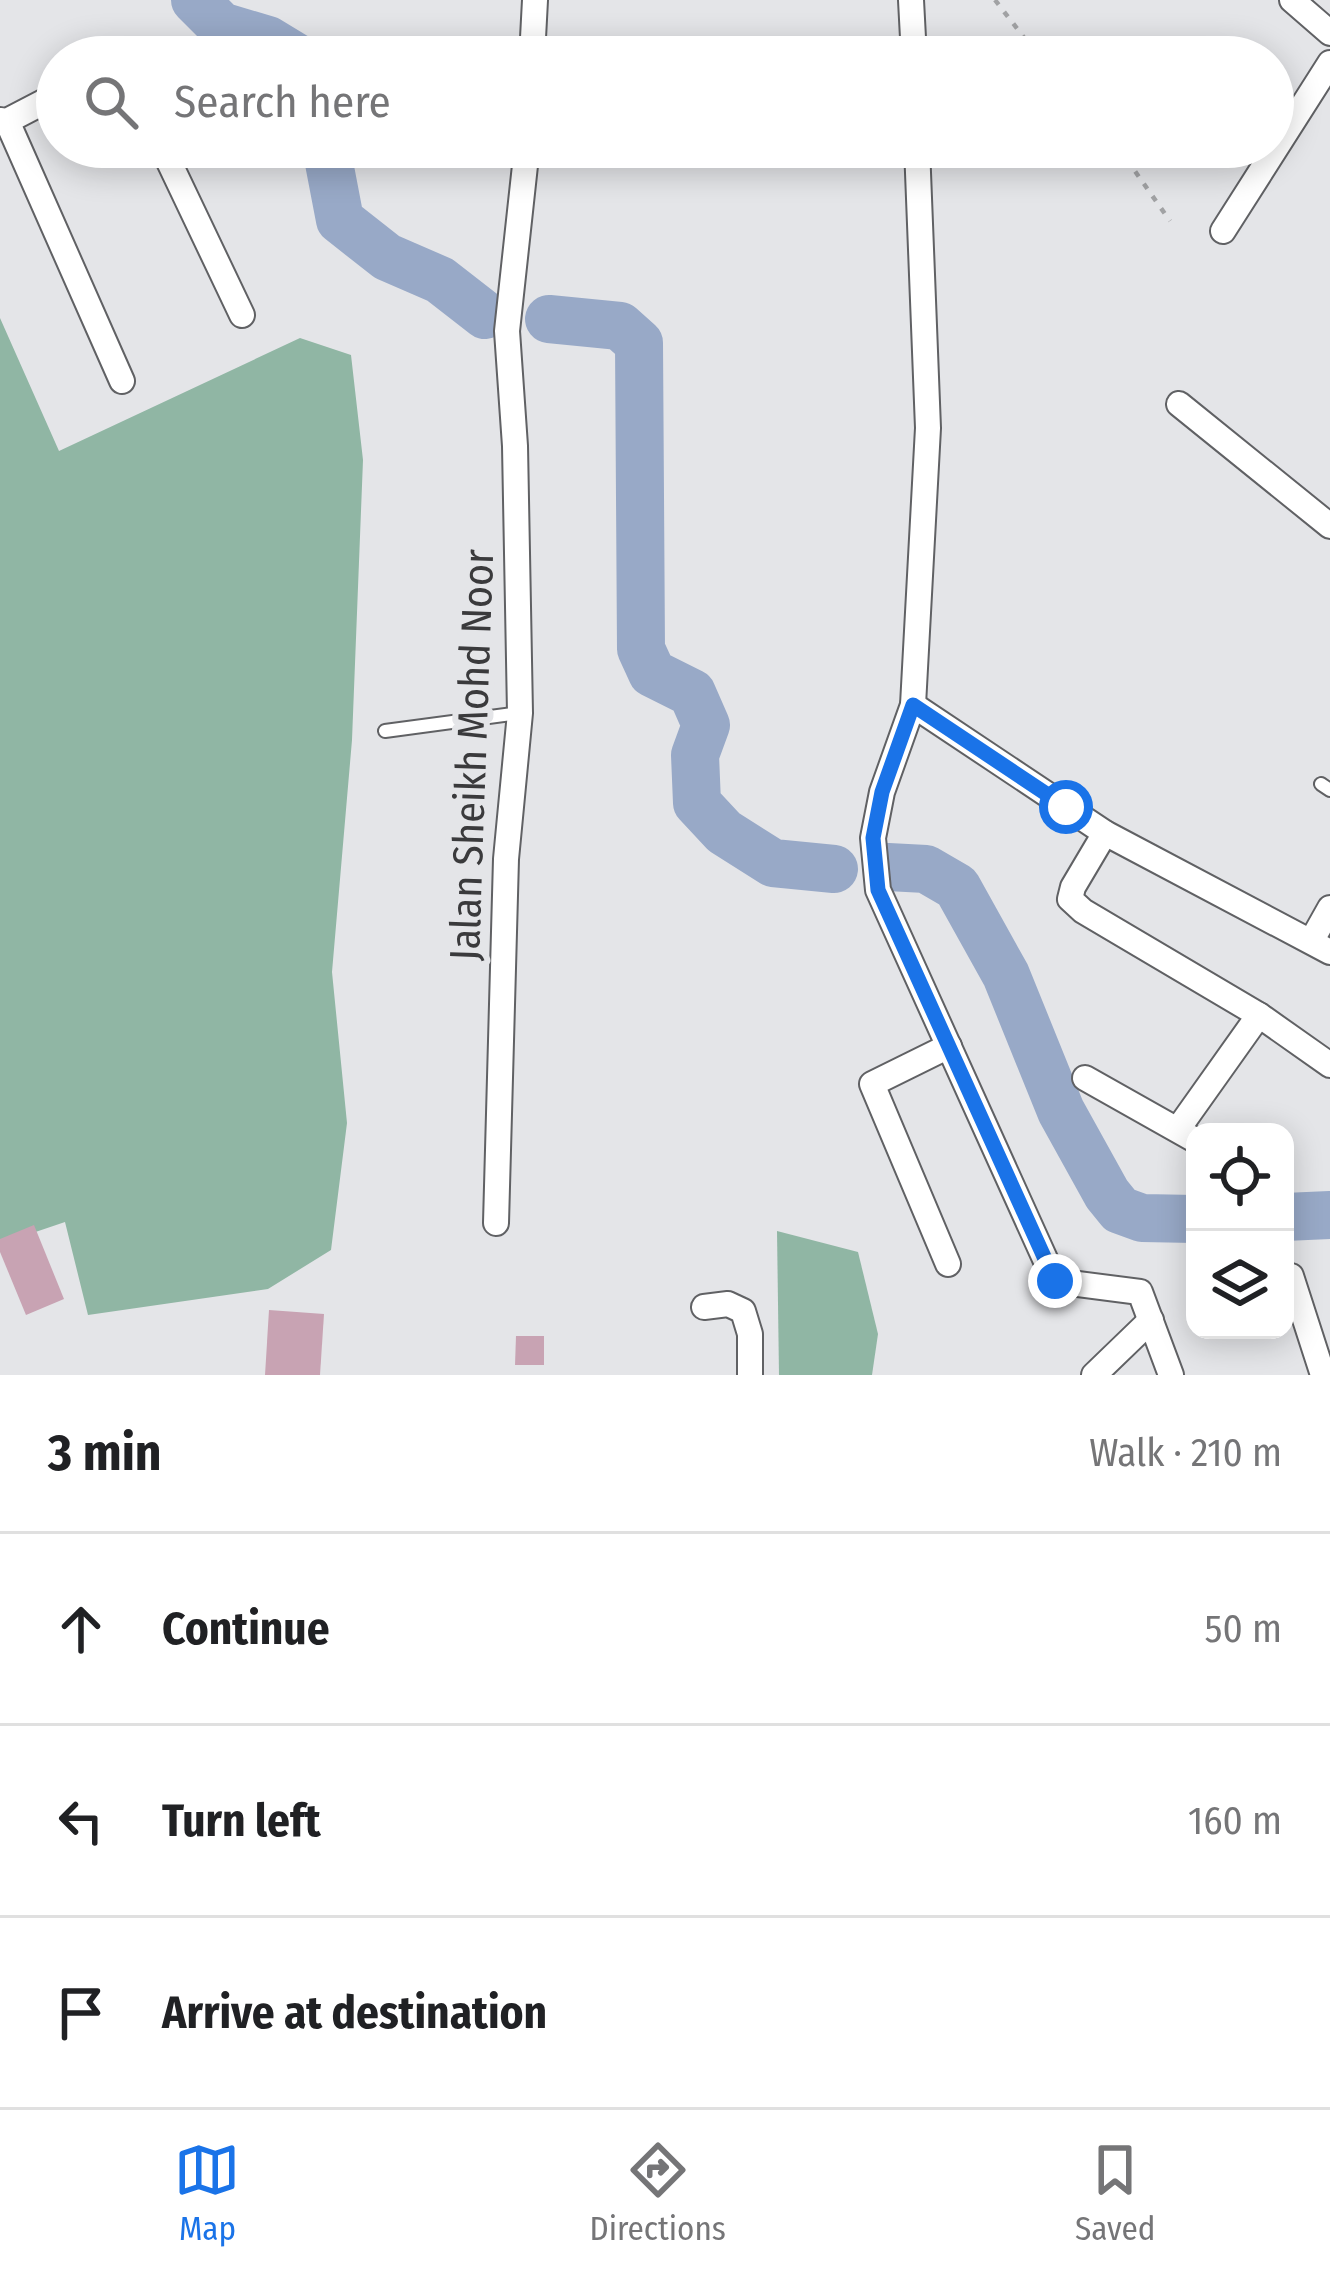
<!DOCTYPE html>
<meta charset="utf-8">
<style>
:root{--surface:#fff;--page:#f2f2f2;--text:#202124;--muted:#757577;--line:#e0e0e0;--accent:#1a73e8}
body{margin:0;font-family:"Fira Sans Condensed",sans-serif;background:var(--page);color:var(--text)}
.controls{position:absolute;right:36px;bottom:36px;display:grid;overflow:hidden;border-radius:24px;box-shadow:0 6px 30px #0003}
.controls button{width:108px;height:108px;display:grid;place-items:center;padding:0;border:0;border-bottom:3px solid var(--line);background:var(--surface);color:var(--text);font:60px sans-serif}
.stop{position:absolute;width:36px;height:36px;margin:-27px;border:9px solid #1a73e8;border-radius:50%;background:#fff}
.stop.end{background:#1a73e8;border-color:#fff;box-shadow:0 3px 12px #0008}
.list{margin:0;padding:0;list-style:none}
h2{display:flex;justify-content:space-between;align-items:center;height:156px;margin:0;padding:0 48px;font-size:51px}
h2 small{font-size:39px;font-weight:400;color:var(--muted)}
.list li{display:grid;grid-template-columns:78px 1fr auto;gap:36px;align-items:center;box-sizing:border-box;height:192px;padding:0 48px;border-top:3px solid var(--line)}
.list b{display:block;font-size:45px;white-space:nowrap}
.list em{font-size:39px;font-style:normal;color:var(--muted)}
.icon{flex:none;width:66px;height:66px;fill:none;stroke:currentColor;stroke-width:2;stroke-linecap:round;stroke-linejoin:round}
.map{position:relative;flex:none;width:1330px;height:1375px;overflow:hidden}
.search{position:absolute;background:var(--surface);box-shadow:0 6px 30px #0003;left:36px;right:36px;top:36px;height:132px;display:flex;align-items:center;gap:30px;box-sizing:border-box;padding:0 42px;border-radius:66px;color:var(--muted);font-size:45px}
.sheet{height:732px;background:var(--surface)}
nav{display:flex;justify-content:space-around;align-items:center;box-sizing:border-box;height:168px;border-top:3px solid var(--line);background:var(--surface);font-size:33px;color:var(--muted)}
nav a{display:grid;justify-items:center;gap:6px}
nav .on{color:var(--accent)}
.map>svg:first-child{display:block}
.forest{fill:#90b6a4}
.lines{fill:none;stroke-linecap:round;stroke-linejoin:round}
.river{stroke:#98a9c7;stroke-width:48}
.building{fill:#c8a3b3}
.lane-casing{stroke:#606164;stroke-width:16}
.street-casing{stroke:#606164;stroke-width:28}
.path{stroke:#a1a2a4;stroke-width:4.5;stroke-dasharray:6 9;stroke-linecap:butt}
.lane{stroke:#fff;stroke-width:12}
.street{stroke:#fff;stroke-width:24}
.route{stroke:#1a73e8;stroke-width:15}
.labels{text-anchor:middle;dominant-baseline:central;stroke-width:12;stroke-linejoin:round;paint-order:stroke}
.street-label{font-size:42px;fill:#3a3a3c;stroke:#e4e5e8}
</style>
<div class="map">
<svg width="1330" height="1375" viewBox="0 0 1330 1375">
<rect width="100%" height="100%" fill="#e4e5e8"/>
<g class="forest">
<polygon points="0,318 59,451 300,338 351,355 363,460 352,740 332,972 347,1123 331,1250 268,1289 88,1315 65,1222 0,1244"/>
<polygon points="777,1231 858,1252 878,1334 872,1375 779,1375"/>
</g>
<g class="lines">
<g class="river">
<polyline points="195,0 221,26 268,40 296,57"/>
<polyline points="326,147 340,220 387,257 440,280 485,315"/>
<polyline points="549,319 620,326 639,343 641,649 652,673 692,693 706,725 695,755 697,803 724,832 773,863 834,869"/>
<polyline points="888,867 926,869 957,887 1006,975 1061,1111 1107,1194 1120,1210 1142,1218 1195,1219"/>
<polyline points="1285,1217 1330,1215"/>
</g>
</g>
<g class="building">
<polygon points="34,1225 64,1299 26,1315 0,1252 0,1239"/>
<polygon points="269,1310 324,1314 320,1375 265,1375"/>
<polygon points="516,1336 544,1336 544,1365 515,1365"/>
</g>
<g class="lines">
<defs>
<g id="lane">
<polyline points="385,731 519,713"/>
<polyline points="1321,784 1330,790"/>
</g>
<g id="street">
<polyline points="911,0 914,57"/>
<polyline points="1292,0 1330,33"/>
<polyline points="532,57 535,0"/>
<polyline points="0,120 7,121 57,95"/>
<polyline points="7,121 122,381"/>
<polyline points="162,147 242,315"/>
<polyline points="917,147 928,428 913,705 882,792 873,838 878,890 1055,1281 1140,1292 1171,1375"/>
<polyline points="1223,231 1330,63"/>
<polyline points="1179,404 1330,526"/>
<polyline points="913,705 1105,833 1330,952"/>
<polyline points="1105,833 1073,887 1070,899 1083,911 1259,1015 1330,1065"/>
<polyline points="1312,940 1330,908"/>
<polyline points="1085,1078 1195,1140"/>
<polyline points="1178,1129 1259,1015"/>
<polyline points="496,1223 506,859 520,713 515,446 507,331 527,147"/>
<polyline points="948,1264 872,1084 949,1046"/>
<polyline points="1291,1276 1323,1375"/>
<polyline points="704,1307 728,1304 743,1311 750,1334 750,1375"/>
<polyline points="1094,1375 1151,1320"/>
</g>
</defs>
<use href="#lane" class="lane-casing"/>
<use href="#street" class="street-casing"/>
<g class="path">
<polyline points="995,0 1039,57"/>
<polyline points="1118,147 1170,221"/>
</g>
<use href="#lane" class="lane"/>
<use href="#street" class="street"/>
</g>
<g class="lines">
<polyline class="route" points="1055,1281 878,890 873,838 882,792 913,705 1066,807"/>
</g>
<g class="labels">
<g class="street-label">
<text transform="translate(472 755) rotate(-88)">Jalan Sheikh Mohd Noor</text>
</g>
</g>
</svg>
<div class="controls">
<button><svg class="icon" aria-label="locate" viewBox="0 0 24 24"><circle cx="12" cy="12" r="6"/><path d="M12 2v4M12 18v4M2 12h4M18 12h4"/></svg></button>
<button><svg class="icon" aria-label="layers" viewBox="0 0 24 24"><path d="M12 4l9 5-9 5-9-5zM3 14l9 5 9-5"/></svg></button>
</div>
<div class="stop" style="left:1066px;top:807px"></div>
<div class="stop end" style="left:1055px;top:1281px"></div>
<div class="search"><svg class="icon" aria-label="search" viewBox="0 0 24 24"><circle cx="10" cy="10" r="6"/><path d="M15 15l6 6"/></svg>Search here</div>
</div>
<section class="sheet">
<h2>3 min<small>Walk · 210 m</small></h2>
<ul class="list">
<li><svg class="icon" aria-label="ahead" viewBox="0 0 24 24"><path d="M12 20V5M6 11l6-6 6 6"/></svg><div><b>Continue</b></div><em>50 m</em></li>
<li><svg class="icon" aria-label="left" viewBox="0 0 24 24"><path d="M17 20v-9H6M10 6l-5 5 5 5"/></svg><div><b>Turn left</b></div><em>160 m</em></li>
<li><svg class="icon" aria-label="arrive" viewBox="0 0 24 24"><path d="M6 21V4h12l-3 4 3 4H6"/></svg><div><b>Arrive at destination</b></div></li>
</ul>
</section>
<nav>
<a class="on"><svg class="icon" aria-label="map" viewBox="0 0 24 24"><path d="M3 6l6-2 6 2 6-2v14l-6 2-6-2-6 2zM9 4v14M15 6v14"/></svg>Map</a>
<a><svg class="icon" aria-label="directions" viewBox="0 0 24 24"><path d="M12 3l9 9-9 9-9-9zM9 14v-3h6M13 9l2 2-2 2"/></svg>Directions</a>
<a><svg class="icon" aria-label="saved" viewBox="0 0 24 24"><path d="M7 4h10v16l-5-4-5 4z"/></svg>Saved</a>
</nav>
